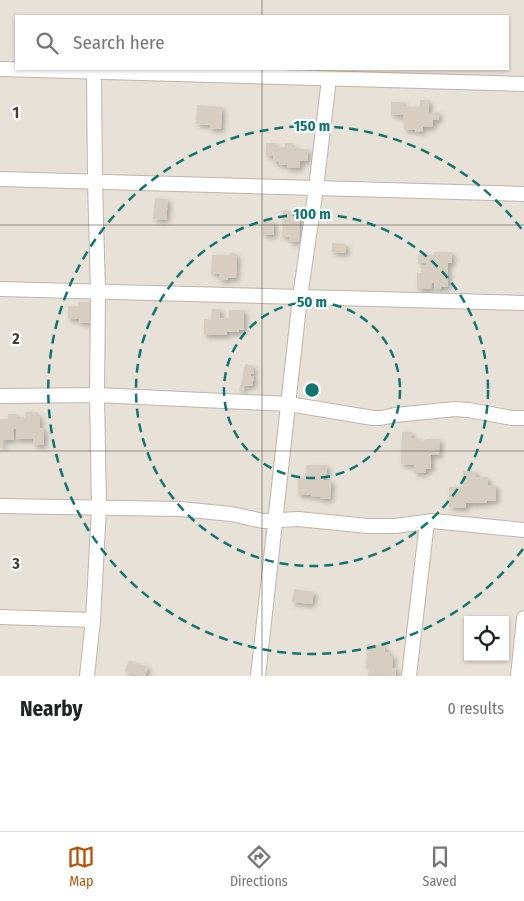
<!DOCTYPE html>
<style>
:root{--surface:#fff;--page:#f6f6f6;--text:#202124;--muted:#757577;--line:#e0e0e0;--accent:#b45309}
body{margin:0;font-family:"Fira Sans Condensed",sans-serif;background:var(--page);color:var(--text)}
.controls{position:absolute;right:15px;bottom:15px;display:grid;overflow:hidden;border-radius:0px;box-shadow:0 1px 4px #0004}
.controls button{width:45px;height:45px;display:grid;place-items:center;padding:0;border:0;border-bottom:1px solid var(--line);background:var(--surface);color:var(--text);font:25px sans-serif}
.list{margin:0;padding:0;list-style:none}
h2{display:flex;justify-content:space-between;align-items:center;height:65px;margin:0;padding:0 20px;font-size:21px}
h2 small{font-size:16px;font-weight:400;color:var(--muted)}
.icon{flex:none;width:28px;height:28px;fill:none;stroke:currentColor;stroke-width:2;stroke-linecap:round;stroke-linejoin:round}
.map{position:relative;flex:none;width:524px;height:676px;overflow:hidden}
.search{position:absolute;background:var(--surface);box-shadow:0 1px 4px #0004;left:15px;right:15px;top:15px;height:55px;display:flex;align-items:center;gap:12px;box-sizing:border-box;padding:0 18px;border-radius:0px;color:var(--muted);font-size:19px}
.sheet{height:155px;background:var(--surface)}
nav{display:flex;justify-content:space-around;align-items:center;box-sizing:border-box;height:70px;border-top:1px solid var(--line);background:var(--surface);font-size:14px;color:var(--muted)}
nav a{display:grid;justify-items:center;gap:2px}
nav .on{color:var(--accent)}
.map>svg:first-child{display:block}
.residential{fill:#e7e1d7;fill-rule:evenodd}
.building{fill:#d7cdc1;filter:url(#shadow)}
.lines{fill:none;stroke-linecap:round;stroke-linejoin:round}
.street-casing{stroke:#beb6ab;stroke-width:16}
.street{stroke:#fff;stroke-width:14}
.grid{fill:none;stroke:#473f37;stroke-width:1;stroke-opacity:0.55}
.ring{fill:none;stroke:#0f766e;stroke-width:2.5;stroke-dasharray:9 6}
.grid-label{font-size:16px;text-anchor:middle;font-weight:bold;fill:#473f37;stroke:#fff;stroke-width:4.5;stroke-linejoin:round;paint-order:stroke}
.centre{fill:#0f766e;stroke:#fff;stroke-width:2.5}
.ring-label{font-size:15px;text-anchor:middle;font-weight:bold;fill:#0f766e;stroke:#fff;stroke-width:4.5;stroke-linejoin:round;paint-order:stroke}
</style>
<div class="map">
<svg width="524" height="676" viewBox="0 0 524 676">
<defs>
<filter id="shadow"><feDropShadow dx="3" dy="3" stdDeviation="2.5" flood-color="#0004"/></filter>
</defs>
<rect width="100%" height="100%" fill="#f3efe9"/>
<path class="residential" d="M 0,0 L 524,0 L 524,676 L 0,676 ZM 16,16 L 508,16 L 508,69 L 16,69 ZM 468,620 L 505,620 L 505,657 L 468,657 Z"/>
<g class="building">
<polygon points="420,100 429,100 429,113 439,112 439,120 433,120 433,127 423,127 423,131 415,132 415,130 404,130 403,115 391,115 391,102 404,102 404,107 420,106"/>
<polygon points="197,105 222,107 221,129 210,129 210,125 196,124"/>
<polygon points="266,143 275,143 275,148 285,147 285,143 292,143 292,147 297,147 297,149 308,149 308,161 300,161 300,168 287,168 287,165 279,165 279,162 273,162 273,156 266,156"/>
<polygon points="155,198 168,199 166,220 153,219"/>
<polygon points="292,208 300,209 299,242 289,242 289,237 282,237 283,210 292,211"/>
<polygon points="263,220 274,222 274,235 263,235"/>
<polygon points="332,243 346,244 346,253 332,252"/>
<polygon points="434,252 452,252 452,263 448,263 448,287 441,287 441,289 434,288 434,283 432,283 431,289 417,289 417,273 425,273 421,272 421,265 426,265 426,263 418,263 418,255 434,255"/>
<polygon points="229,253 235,253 235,256 237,256 236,278 228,278 228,280 219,280 220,274 211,274 212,255 229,255"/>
<polygon points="78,302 94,302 94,323 79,323 79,319 68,319 68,306 78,306"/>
<polygon points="212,309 220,309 220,318 229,318 229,310 244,310 244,330 239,330 239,332 227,332 227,335 204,335 204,319 211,320"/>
<polygon points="245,364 253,365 252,370 254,370 253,374 251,374 251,376 254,376 254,381 253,381 252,386 244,386 243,391 239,391 240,385 241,385"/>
<polygon points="25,412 37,412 37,416 40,416 40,428 44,428 44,445 34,445 33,439 16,439 16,429 13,429 14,440 3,440 3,447 0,448 0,419 8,419 8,414 17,414 17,418 25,418"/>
<polygon points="402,432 412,432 411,438 417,438 422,443 426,439 440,439 439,455 431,455 431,469 426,469 425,473 414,473 414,465 401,464"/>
<polygon points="306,465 327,465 327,476 324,476 324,480 331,480 330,499 320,499 320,497 311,496 311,495 298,495 298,477 305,478"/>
<polygon points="463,471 476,471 476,477 488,477 488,485 496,485 496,501 487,501 487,503 466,503 466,508 449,507 449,487 463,487"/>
<polygon points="294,589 314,592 312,604 292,602"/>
<polygon points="367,645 385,645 385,652 390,652 390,656 393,656 392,668 396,668 396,676 368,676 369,668 366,668"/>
<polygon points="129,660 148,667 145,676 139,676 125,671"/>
</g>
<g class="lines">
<defs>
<g id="street">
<polyline points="0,69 524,84"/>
<polyline points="0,179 524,194"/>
<polyline points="0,289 524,303"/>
<polyline points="0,396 97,395 289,404 373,418 381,418 395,415 455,409 469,410 512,418 524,418"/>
<polyline points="0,506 180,509 231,514 263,521 298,519 368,526 395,526 433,521 524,530"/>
<polyline points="0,617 93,620"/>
<polyline points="87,676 93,620 99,508 97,395 98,292 95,181 94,72"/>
<polyline points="258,676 300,297 316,188 329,79"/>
<polyline points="409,676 427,522"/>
<polyline points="518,676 524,618"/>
</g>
</defs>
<use href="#street" class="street-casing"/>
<use href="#street" class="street"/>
</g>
<path class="grid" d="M 262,0 L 262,16M 262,69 L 262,676M 0,225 L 524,225M 0,451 L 524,451"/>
<g class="ring">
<circle cx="312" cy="390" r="88"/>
<circle cx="312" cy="390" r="176"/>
<path d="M523 549A264 264 0 1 1 523 231"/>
</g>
<g class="grid-label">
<text x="16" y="118">1</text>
<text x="16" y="344">2</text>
<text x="16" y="569">3</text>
</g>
<circle cx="312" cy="390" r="8" class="centre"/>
<g class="ring-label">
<text x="312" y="131">150 m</text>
<text x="312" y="219">100 m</text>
<text x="312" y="307">50 m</text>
</g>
</svg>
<div class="controls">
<button><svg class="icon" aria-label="locate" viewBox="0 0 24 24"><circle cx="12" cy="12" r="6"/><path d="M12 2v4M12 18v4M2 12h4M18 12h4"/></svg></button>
</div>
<div class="search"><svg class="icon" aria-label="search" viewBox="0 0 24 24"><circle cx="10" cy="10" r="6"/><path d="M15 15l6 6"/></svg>Search here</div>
</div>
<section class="sheet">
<h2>Nearby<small>0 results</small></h2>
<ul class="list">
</ul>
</section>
<nav>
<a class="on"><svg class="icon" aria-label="map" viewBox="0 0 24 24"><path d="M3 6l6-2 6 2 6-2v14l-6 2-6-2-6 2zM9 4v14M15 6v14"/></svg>Map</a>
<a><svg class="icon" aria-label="directions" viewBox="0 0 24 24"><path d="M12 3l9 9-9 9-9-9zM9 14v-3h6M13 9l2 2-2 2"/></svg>Directions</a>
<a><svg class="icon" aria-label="saved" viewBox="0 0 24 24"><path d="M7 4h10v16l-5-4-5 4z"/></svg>Saved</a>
</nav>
